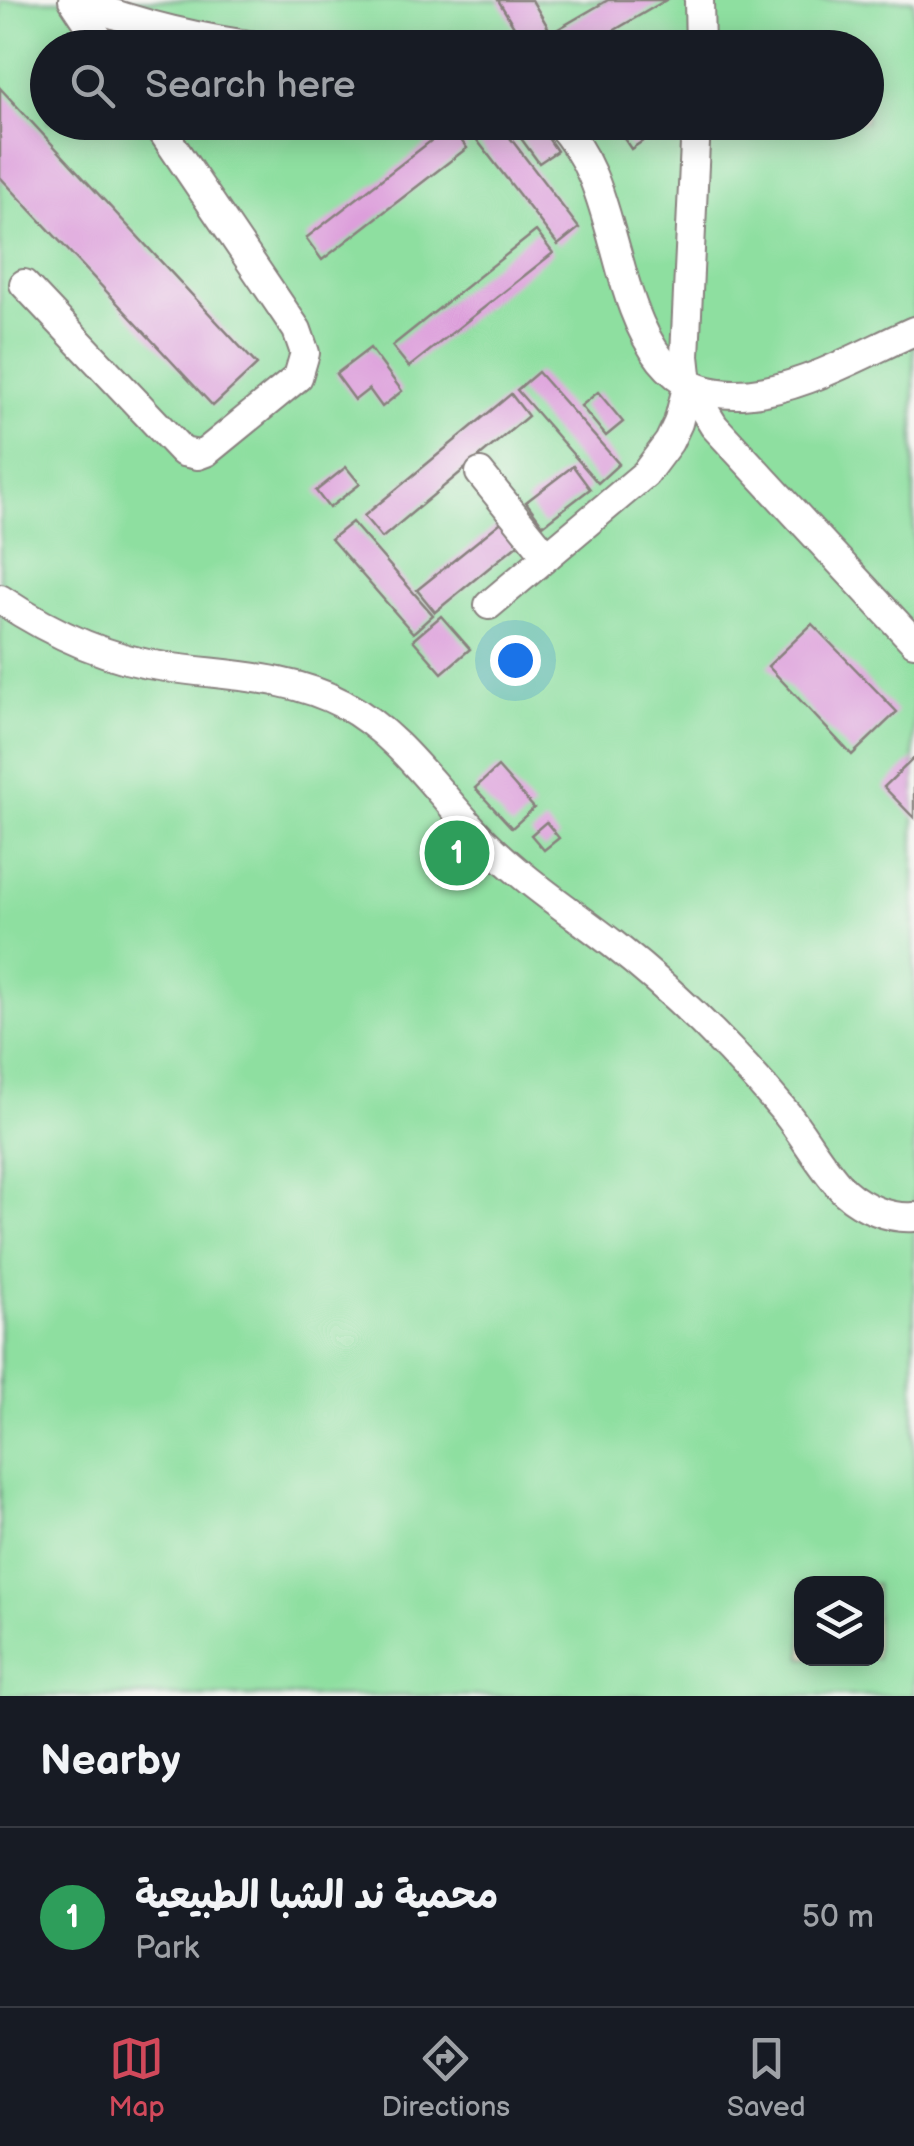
<!DOCTYPE html>
<meta charset="utf-8">
<style>
:root{--surface:#171b24;--page:#242831;--text:#f1f3f6;--muted:#9ea1a6;--line:#363941;--accent:#d1495b}
body{margin:0;font-family:"Balsamiq Sans","Playpen Sans Arabic",sans-serif;background:var(--page);color:var(--text)}
.controls{position:absolute;right:30px;bottom:30px;display:grid;overflow:hidden;border-radius:20px;box-shadow:0 5px 25px #0003}
.controls button{width:90px;height:90px;display:grid;place-items:center;padding:0;border:0;border-bottom:2px solid var(--line);background:var(--surface);color:var(--text);font:50px sans-serif}
.you{position:absolute;left:515px;top:660px;width:35px;height:35px;margin:-25px;border:8px solid #fff;border-radius:50%;background:#1a73e8;box-shadow:0 0 0 15px #1a73e833}
.badge{display:grid;place-items:center;width:65px;height:65px;border-radius:50%;background:var(--accent);color:#fff;font-size:32px;font-weight:700}
.pin{position:absolute;translate:-50% -50%;border:5px solid #fff;box-shadow:0 2px 10px #0006}
.list{margin:0;padding:0;list-style:none}
h2{display:flex;justify-content:space-between;align-items:center;height:130px;margin:0;padding:0 40px;font-size:42px}
h2 small{font-size:32px;font-weight:400;color:var(--muted)}
.list li{display:grid;grid-template-columns:65px 1fr auto;gap:30px;align-items:center;box-sizing:border-box;height:180px;padding:0 40px;border-top:2px solid var(--line)}
.list b{display:block;font-size:38px;white-space:nowrap}
.list p{margin:0;font-size:32px;white-space:nowrap;color:var(--muted)}
.list em{font-size:32px;font-style:normal;color:var(--muted)}
.icon{flex:none;width:55px;height:55px;fill:none;stroke:currentColor;stroke-width:2;stroke-linecap:round;stroke-linejoin:round}
.map{position:relative;flex:none;width:914px;height:1696px;overflow:hidden}
.search{position:absolute;background:var(--surface);box-shadow:0 5px 25px #0003;left:30px;right:30px;top:30px;height:110px;display:flex;align-items:center;gap:25px;box-sizing:border-box;padding:0 35px;border-radius:55px;color:var(--muted);font-size:38px}
.sheet{height:310px;background:var(--surface)}
nav{display:flex;justify-content:space-around;align-items:center;box-sizing:border-box;height:140px;border-top:2px solid var(--line);background:var(--surface);font-size:28px;color:var(--muted)}
nav a{display:grid;justify-items:center;gap:5px}
nav .on{color:var(--accent)}
.map>svg:first-child{display:block}
.green{fill:#8edfa0;stroke:#58806e;stroke-width:2.5;fill-rule:evenodd}
.building{fill:#dd9fdb}
.lines{fill:none;stroke-linecap:round;stroke-linejoin:round}
.minor-casing{stroke:#88817e;stroke-width:32}
.minor{stroke:#fff;stroke-width:28}
</style>
<div class="map">
<svg width="914" height="1696" viewBox="0 0 914 1696">
<rect width="100%" height="100%" fill="#f6f6f2"/>
<filter id="ink" filterUnits="userSpaceOnUse"><feTurbulence type="fractalNoise" baseFrequency=".01" numOctaves="2"/><feDisplacementMap in="SourceGraphic" scale="20" xChannelSelector="R" yChannelSelector="G"/><feConvolveMatrix kernelMatrix="1 2 1 2 8 2 1 2 1" color-interpolation-filters="sRGB"/></filter>
<filter id="wash" filterUnits="userSpaceOnUse"><feTurbulence type="fractalNoise" baseFrequency=".0048" numOctaves="4" result="noise"/><feDisplacementMap in="SourceGraphic" scale="40" xChannelSelector="R" yChannelSelector="G"/><feGaussianBlur stdDeviation="2.25" result="paint"/><feColorMatrix in="noise" values="0 0 0 0 0 0 0 0 0 0 0 0 0 0 0 0 0 1.4 0 .05"/><feComposite in="paint" operator="in"/></filter>
<g filter="url(#wash)">
<rect width="100%" height="100%" fill="#efe0c1"/>
<path class="green" d="M 0,0 L 914,0 L 914,1696 L 0,1696 ZM 48,48 L 866,48 L 866,122 L 48,122 ZM 802,1584 L 876,1584 L 876,1658 L 802,1658 Z"/>
<g id="blocks">
<g class="building">
<polygon points="498,0 532,0 548,27 524,43"/>
<polygon points="608,0 666,0 584,48 546,48 541,39"/>
<polygon points="0,88 257,365 213,406 0,177"/>
<polygon points="463,122 498,122 579,228 558,245"/>
<polygon points="531,122 537,122 557,151 539,163 517,133"/>
<polygon points="613,122 671,122 631,149"/>
<polygon points="450,126 467,148 322,260 306,238"/>
<polygon points="536,231 553,253 409,367 392,346"/>
<polygon points="370,348 402,391 382,407 369,389 355,400 336,374"/>
<polygon points="538,372 619,464 598,483 517,390"/>
<polygon points="598,392 623,422 606,436 581,406"/>
<polygon points="511,394 528,416 382,538 364,516"/>
<polygon points="573,466 590,489 543,525 526,502"/>
<polygon points="346,467 360,484 329,508 316,491"/>
<polygon points="505,519 523,540 435,612 417,590"/>
<polygon points="352,522 433,615 413,633 331,539"/>
<polygon points="441,616 470,649 442,673 413,640"/>
<polygon points="812,624 897,712 852,755 768,666"/>
<polygon points="914,758 914,818 884,787"/>
<polygon points="498,767 534,808 512,828 475,788"/>
<polygon points="546,822 559,838 544,850 531,835"/>
</g>
</g>
</g>
<g filter="url(#ink)">
<use href="#blocks" fill-opacity="0" stroke="#88817e" stroke-width="2.5"/>
<g class="lines">
<defs>
<g id="minor">
<polyline points="73,0 105,48"/>
<path d="M 74,0 C 139,25 201,40 271,48"/>
<polyline points="699,0 700,48"/>
<path d="M 558,122 C 595,163 602,202 617,254 C 626,288 638,331 661,360 C 724,438 843,362 914,331"/>
<polyline points="696,122 685,356 688,384 714,426 914,642"/>
<polyline points="24,284 183,452 198,455 206,452 298,377 305,353 297,330 156,122"/>
<polyline points="480,473 547,556"/>
<path d="M 0,599 C 51,633 105,659 166,667 C 226,676 289,675 343,704 C 401,735 438,794 483,840 C 523,880 569,910 613,944 C 677,994 734,1051 786,1113 C 806,1138 822,1169 845,1192 C 863,1208 890,1219 914,1217"/>
<polyline points="489,605 645,474 669,442 678,423 688,384"/>
</g>
</defs>
<use href="#minor" class="minor-casing"/>
<use href="#minor" class="minor"/>
</g>
</g>
</svg>
<div class="controls">
<button><svg class="icon" aria-label="layers" viewBox="0 0 24 24"><path d="M12 4l9 5-9 5-9-5zM3 14l9 5 9-5"/></svg></button>
</div>
<div class="you"></div>
<div class="pin badge" style="left:457px;top:853px;background:#2e9e5b">1</div>
<div class="search"><svg class="icon" aria-label="search" viewBox="0 0 24 24"><circle cx="10" cy="10" r="6"/><path d="M15 15l6 6"/></svg>Search here</div>
</div>
<section class="sheet">
<h2>Nearby<small></small></h2>
<ul class="list">
<li><span class="badge" style="background:#2e9e5b">1</span><div><b>محمية ند الشبا الطبيعية</b><p>Park</p></div><em>50 m</em></li>
</ul>
</section>
<nav>
<a class="on"><svg class="icon" aria-label="map" viewBox="0 0 24 24"><path d="M3 6l6-2 6 2 6-2v14l-6 2-6-2-6 2zM9 4v14M15 6v14"/></svg>Map</a>
<a><svg class="icon" aria-label="directions" viewBox="0 0 24 24"><path d="M12 3l9 9-9 9-9-9zM9 14v-3h6M13 9l2 2-2 2"/></svg>Directions</a>
<a><svg class="icon" aria-label="saved" viewBox="0 0 24 24"><path d="M7 4h10v16l-5-4-5 4z"/></svg>Saved</a>
</nav>
